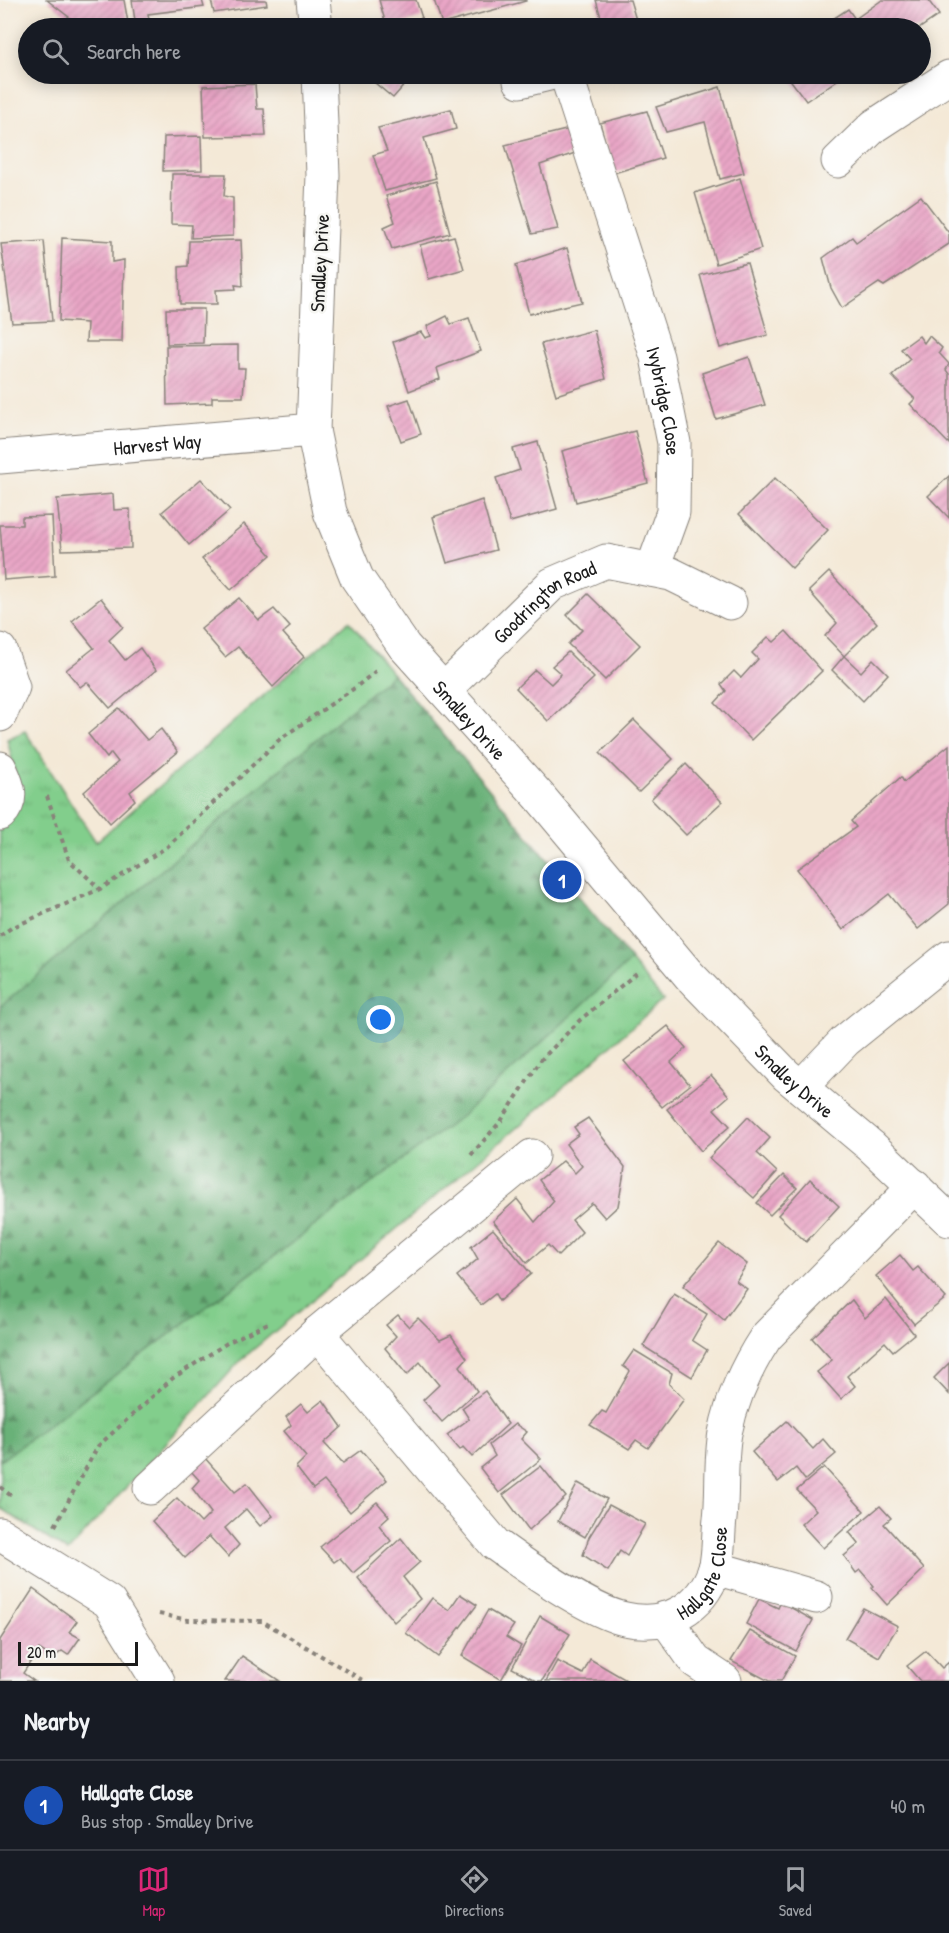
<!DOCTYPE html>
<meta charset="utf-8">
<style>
:root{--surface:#171b24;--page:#20242c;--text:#f1f3f6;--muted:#9ea1a6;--line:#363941;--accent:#db2777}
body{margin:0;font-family:"Patrick Hand",sans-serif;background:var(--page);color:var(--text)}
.scale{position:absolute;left:18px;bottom:15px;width:120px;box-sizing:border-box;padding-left:6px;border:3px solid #1c1c1c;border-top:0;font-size:16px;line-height:21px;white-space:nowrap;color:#1c1c1c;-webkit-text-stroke:4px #f6f6f2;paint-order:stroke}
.you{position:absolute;left:381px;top:1020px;width:21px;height:21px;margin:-15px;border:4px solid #fff;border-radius:50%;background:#1a73e8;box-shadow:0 0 0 9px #1a73e833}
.badge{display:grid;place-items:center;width:39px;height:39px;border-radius:50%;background:var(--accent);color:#fff;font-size:20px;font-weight:700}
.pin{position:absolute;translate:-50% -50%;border:3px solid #fff;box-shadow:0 2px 6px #0006}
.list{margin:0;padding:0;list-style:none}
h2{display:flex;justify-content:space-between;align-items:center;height:78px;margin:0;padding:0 24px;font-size:26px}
h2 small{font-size:20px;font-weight:400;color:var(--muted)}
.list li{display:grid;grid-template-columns:39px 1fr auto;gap:18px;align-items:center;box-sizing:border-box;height:90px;padding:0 24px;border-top:2px solid var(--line)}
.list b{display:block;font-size:22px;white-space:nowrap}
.list p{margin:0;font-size:20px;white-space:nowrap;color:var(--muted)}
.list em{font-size:20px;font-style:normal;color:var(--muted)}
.icon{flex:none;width:33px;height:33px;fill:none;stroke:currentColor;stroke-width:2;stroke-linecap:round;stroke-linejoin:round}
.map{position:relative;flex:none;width:949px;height:1681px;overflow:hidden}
.search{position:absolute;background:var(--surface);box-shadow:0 3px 15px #0003;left:18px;right:18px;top:18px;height:66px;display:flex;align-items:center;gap:15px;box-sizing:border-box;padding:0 21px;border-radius:33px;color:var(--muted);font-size:22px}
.sheet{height:168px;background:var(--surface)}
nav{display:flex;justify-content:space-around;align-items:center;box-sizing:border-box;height:84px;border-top:2px solid var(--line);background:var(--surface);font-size:16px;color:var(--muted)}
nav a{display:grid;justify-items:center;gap:3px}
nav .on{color:var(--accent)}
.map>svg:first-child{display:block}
.grass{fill:url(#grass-tufts);stroke:#4f7554;stroke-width:1.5}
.forest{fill:url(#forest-firs);stroke:#42664a;stroke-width:1.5}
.building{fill:url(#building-hatch)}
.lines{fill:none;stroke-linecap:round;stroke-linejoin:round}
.minor-casing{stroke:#88827a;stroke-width:35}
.path{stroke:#88827a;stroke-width:4;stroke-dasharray:4.5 4.5;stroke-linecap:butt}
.minor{stroke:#fff;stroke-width:33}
.labels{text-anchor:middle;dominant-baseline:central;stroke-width:5;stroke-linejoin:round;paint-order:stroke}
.street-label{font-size:20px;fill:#1c1c1c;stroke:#f6f6f2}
</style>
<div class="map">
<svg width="949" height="1681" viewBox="0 0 949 1681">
<defs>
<pattern id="grass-tufts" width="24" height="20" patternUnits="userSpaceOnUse" patternTransform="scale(1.5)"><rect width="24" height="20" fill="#82ce8c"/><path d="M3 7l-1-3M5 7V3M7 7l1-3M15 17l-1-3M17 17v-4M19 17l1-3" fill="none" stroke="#70b078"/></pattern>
<pattern id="forest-firs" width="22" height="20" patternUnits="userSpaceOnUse" patternTransform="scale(1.5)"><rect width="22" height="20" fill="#69b178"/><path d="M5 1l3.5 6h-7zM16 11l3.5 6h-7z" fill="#568f62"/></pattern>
<pattern id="building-hatch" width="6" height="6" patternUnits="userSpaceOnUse" patternTransform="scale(1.5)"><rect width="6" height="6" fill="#e9a6c6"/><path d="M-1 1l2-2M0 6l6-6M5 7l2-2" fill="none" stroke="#c78eaa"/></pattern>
</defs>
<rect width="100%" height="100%" fill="#f6f6f2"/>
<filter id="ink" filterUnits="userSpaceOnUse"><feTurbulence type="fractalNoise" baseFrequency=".0167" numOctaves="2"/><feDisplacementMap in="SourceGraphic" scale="12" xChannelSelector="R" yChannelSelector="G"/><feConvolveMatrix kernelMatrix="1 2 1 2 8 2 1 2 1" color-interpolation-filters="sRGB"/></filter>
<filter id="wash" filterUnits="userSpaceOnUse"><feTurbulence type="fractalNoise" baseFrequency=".008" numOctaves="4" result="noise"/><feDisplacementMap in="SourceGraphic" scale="24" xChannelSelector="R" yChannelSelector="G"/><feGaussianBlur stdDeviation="1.35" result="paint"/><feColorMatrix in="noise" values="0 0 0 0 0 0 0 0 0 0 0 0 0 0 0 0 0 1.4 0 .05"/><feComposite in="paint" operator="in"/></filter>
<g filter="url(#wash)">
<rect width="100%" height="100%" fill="#f4e9d7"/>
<polygon class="grass" points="349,621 663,1000 520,1125 241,1360 68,1552 0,1508 0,811 22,801 7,739 25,731 96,842"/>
<polygon class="forest" points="393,674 631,960 463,1115 0,1461 0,1007"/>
<g id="blocks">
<g class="building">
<polygon points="47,0 124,0 129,28 76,28 74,21"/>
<polygon points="132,0 202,0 204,7 148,14 150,26 136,28"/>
<polygon points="211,0 266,0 267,5 214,13"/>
<polygon points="379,0 416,0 422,18 387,28"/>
<polygon points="434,0 526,0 526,1 442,24"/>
<polygon points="596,0 630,0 636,20 604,28"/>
<polygon points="882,0 928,0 939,15 920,28 819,28 848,9 855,19"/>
<polygon points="370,74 414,74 393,98 368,77"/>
<polygon points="786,74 846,74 806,101"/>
<polygon points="255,84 257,109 264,109 266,136 205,137 203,86"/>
<polygon points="720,87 744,173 720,179 705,122 666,132 656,107"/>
<polygon points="451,109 456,129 424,138 436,178 385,191 373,155 387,151 378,128"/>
<polygon points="647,111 663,158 614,173 600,123"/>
<polygon points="574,128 581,151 540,165 558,229 532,234 505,145"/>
<polygon points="201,136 202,170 163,171 164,137"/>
<polygon points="172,174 226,174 224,196 233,198 233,236 191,238 192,225 171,224"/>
<polygon points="740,178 761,249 716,264 695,193"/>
<polygon points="436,181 450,233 392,249 384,227 395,222 386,196"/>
<polygon points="921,196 949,233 949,244 884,286 879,283 842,308 831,288 823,258 852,237 856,242"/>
<polygon points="454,236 464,269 429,279 420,245"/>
<polygon points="62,238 112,241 112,262 124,260 122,342 86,342 87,323 59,321"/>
<polygon points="241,240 243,286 235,285 236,289 216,290 217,304 180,304 179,267 188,266 189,241"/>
<polygon points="44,241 52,321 12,323 1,244"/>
<polygon points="567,248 582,302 529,314 516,265"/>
<polygon points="747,263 768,335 720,348 700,275"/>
<polygon points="166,309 204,309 203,343 167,344"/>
<polygon points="447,316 451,324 469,318 481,351 437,368 440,379 409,391 393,342 421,332 425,338 431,336 427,326"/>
<polygon points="594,330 606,379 556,395 541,344"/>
<polygon points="919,336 924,343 929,336 942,348 939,353 949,364 946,370 949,374 949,444 910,404 915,399 892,376 910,359 901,349"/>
<polygon points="238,345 238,368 245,368 243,397 212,397 212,403 167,405 166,346"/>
<polygon points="749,357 765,405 716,419 702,373"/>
<polygon points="409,399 421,434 401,441 388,406"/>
<polygon points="635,431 648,483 576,502 562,451"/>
<polygon points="538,442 557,509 510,522 496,478 520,470 513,449"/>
<polygon points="949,476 949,518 928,496"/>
<polygon points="775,478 828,530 792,568 739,514"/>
<polygon points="201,479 230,510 189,545 162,512"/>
<polygon points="113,494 114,510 130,509 131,548 62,550 57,499"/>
<polygon points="482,500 496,550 447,563 433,517"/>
<polygon points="52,516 55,576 4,580 0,525 22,525 22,517"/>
<polygon points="244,524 271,555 231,590 202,559"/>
<polygon points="829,572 877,623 844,656 825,636 837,623 809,591"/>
<polygon points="588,594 640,645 605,680 568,644 582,630 567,615"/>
<polygon points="101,598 123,627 109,640 125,660 140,648 156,670 110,708 87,682 80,687 66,670 94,648 72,621"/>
<polygon points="239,598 259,620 274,609 290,627 283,633 304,657 273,687 238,647 225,657 201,629"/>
<polygon points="786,631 822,671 751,740 715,703 726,691 721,684 734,671 741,678 758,659 752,653 768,637 774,642"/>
<polygon points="568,652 594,678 548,721 516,688 535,670 551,684 561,674 552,666"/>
<polygon points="844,656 861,672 873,659 888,674 863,701 832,670"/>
<polygon points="119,708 147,740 161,729 178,752 130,792 135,800 110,823 84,792 118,762 111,753 107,758 88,734"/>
<polygon points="634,720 673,759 639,792 600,753"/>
<polygon points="949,745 949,904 918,929 889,894 843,930 797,869 856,827 851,821 901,777 904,782"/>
<polygon points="686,764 722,802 686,835 651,799"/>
<polygon points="668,1026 686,1048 671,1062 690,1085 662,1107 624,1061"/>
<polygon points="711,1075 729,1096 714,1109 730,1126 701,1151 667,1109"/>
<polygon points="748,1117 770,1138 757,1153 777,1172 754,1198 709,1158"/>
<polygon points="588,1118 625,1167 618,1206 605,1218 592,1203 572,1220 582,1232 558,1256 548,1245 527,1263 493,1221 517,1199 535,1222 554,1201 539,1180 563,1161 575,1173 582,1166 566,1144 579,1134 574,1127"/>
<polygon points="784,1175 797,1188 770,1215 757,1203"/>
<polygon points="810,1179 839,1206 806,1242 778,1215"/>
<polygon points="493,1229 531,1274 499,1301 495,1294 481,1305 457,1276 478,1259 471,1247"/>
<polygon points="719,1243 747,1264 736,1281 747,1289 724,1320 683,1286"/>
<polygon points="900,1255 913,1271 918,1267 946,1298 914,1324 876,1276"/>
<polygon points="674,1294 707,1314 692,1340 707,1350 692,1377 643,1346"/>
<polygon points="886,1299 914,1334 893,1351 885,1342 847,1376 855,1386 841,1399 817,1372 832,1360 812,1338 852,1300 865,1318"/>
<polygon points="398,1315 409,1327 418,1318 440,1340 451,1335 467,1358 460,1366 477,1391 442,1422 423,1400 439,1385 420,1362 407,1375 385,1348 396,1336 386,1325"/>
<polygon points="634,1350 672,1373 669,1384 684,1399 648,1448 636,1440 629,1449 590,1425 602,1411 606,1413 630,1371 623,1366"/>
<polygon points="949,1363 949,1394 934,1378"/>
<polygon points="485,1391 508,1424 472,1457 463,1447 460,1450 447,1435 469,1419 462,1408"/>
<polygon points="323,1400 342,1427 324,1443 343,1463 361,1450 387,1480 350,1512 324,1481 313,1489 296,1467 306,1457 284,1431 291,1425 286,1417 301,1404 308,1412"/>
<polygon points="787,1421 813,1449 823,1439 836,1454 805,1480 796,1468 778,1482 752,1452"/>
<polygon points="515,1424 527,1432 521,1439 541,1459 499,1493 480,1468 495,1456 489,1445"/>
<polygon points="204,1457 235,1492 247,1483 273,1516 260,1526 246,1509 225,1528 239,1545 228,1557 209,1536 185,1558 152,1521 177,1498 201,1523 211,1513 192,1488 199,1480 191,1471"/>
<polygon points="541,1466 566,1497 529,1530 503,1495"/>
<polygon points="824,1467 864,1511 823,1548 801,1524 816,1510 797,1490"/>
<polygon points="578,1483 607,1499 585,1537 558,1521"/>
<polygon points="377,1502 389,1516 379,1525 391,1541 353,1573 340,1558 334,1562 320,1547"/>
<polygon points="609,1505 645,1524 627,1556 620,1551 608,1571 583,1555 589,1537"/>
<polygon points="880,1506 891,1518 884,1524 924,1569 887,1605 872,1588 874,1586 860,1570 856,1573 844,1556 859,1544 849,1532"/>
<polygon points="401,1538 420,1562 403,1577 420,1599 394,1622 358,1578"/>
<polygon points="33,1589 77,1621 69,1632 80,1638 68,1655 62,1651 53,1658 39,1649 23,1673 34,1681 0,1681 0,1640"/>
<polygon points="460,1594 477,1605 438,1657 406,1633 432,1598 449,1610"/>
<polygon points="759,1599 778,1608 781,1602 813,1620 796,1651 746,1624"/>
<polygon points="863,1608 898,1626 879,1657 845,1638"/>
<polygon points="488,1610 514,1625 506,1637 521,1646 501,1680 462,1656"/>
<polygon points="540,1616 570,1634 542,1681 537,1681 512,1668"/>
<polygon points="750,1631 795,1656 781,1681 769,1681 731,1661"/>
<polygon points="926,1651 942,1668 949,1662 949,1681 920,1681 907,1666"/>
<polygon points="242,1656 280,1681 225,1681"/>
<polygon points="590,1659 628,1681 546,1681 557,1661 583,1674"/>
</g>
</g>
</g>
<g filter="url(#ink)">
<use href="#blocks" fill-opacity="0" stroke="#88827a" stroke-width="1.5"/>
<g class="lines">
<defs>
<g id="minor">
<polyline points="313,0 316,28"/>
<path id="s1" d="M 319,74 L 323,175 L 313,430 L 330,512 L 357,578 L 404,646 L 539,796 L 689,975 L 786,1075 L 872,1147 L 949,1220"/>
<path id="s2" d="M 566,74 L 657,357 L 674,443 L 673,512 L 652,570"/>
<polyline points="520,81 549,74"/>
<polyline points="838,161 874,126 949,77"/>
<path id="s3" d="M 0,457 L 313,430"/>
<polyline points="0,650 13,687 0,715"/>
<path id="s4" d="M 444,690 L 552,584 L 606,561 L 671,574 L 730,603"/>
<path d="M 0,768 C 8,785 15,799 0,814"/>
<polyline points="801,1087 845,1041 949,957"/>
<path id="s5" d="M 317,1333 L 495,1544 C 524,1565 591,1612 625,1619 C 667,1628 701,1609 715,1569 C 719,1555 718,1535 720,1519 C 723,1491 720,1460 725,1433 C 732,1398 747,1366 766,1337 L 915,1186"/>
<polyline points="150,1488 317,1333 532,1156"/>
<polyline points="0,1534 109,1602 158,1681"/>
<polyline points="715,1568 816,1597"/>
<polyline points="665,1618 695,1661 725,1681"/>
</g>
</defs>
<use href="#minor" class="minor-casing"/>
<g class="path">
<polyline points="47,796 69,860 100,889"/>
<polyline points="0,936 11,928 100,889 167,847 280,739 356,687 377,670"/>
<polyline points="471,1155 501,1121 541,1060 580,1020 639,971"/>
<polyline points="0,1487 14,1498"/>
<polyline points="55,1526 98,1446 173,1378 227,1343 270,1322"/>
<polyline points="159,1614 188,1620 262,1621 364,1681"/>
</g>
<use href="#minor" class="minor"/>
</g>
</g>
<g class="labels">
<g class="street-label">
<text transform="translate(319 263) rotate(-87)">Smalley Drive</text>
<text stroke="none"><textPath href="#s2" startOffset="342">Ivybridge Close</textPath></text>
<text stroke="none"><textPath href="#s3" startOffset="158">Harvest Way</textPath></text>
<text stroke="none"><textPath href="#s4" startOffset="135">Goodrington Road</textPath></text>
<text stroke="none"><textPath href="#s1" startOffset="693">Smalley Drive</textPath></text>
<text stroke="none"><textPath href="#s1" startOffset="1179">Smalley Drive</textPath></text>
<text stroke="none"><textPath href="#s5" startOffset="532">Hallgate Close</textPath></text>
</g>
</g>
</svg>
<div class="scale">20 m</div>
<div class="you"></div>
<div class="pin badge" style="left:562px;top:880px;background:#1a4fb4">1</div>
<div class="search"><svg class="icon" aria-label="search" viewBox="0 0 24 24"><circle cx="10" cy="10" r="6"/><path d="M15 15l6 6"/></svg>Search here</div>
</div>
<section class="sheet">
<h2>Nearby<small></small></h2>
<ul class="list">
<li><span class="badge" style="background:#1a4fb4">1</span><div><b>Hallgate Close</b><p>Bus stop · Smalley Drive</p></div><em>40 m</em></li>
</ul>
</section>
<nav>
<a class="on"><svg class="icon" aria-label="map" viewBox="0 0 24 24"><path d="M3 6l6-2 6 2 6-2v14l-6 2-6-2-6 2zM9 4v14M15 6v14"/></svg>Map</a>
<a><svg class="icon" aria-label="directions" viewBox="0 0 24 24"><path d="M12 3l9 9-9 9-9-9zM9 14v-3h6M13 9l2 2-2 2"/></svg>Directions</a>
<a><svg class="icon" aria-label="saved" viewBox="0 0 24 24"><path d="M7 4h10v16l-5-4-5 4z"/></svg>Saved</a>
</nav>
